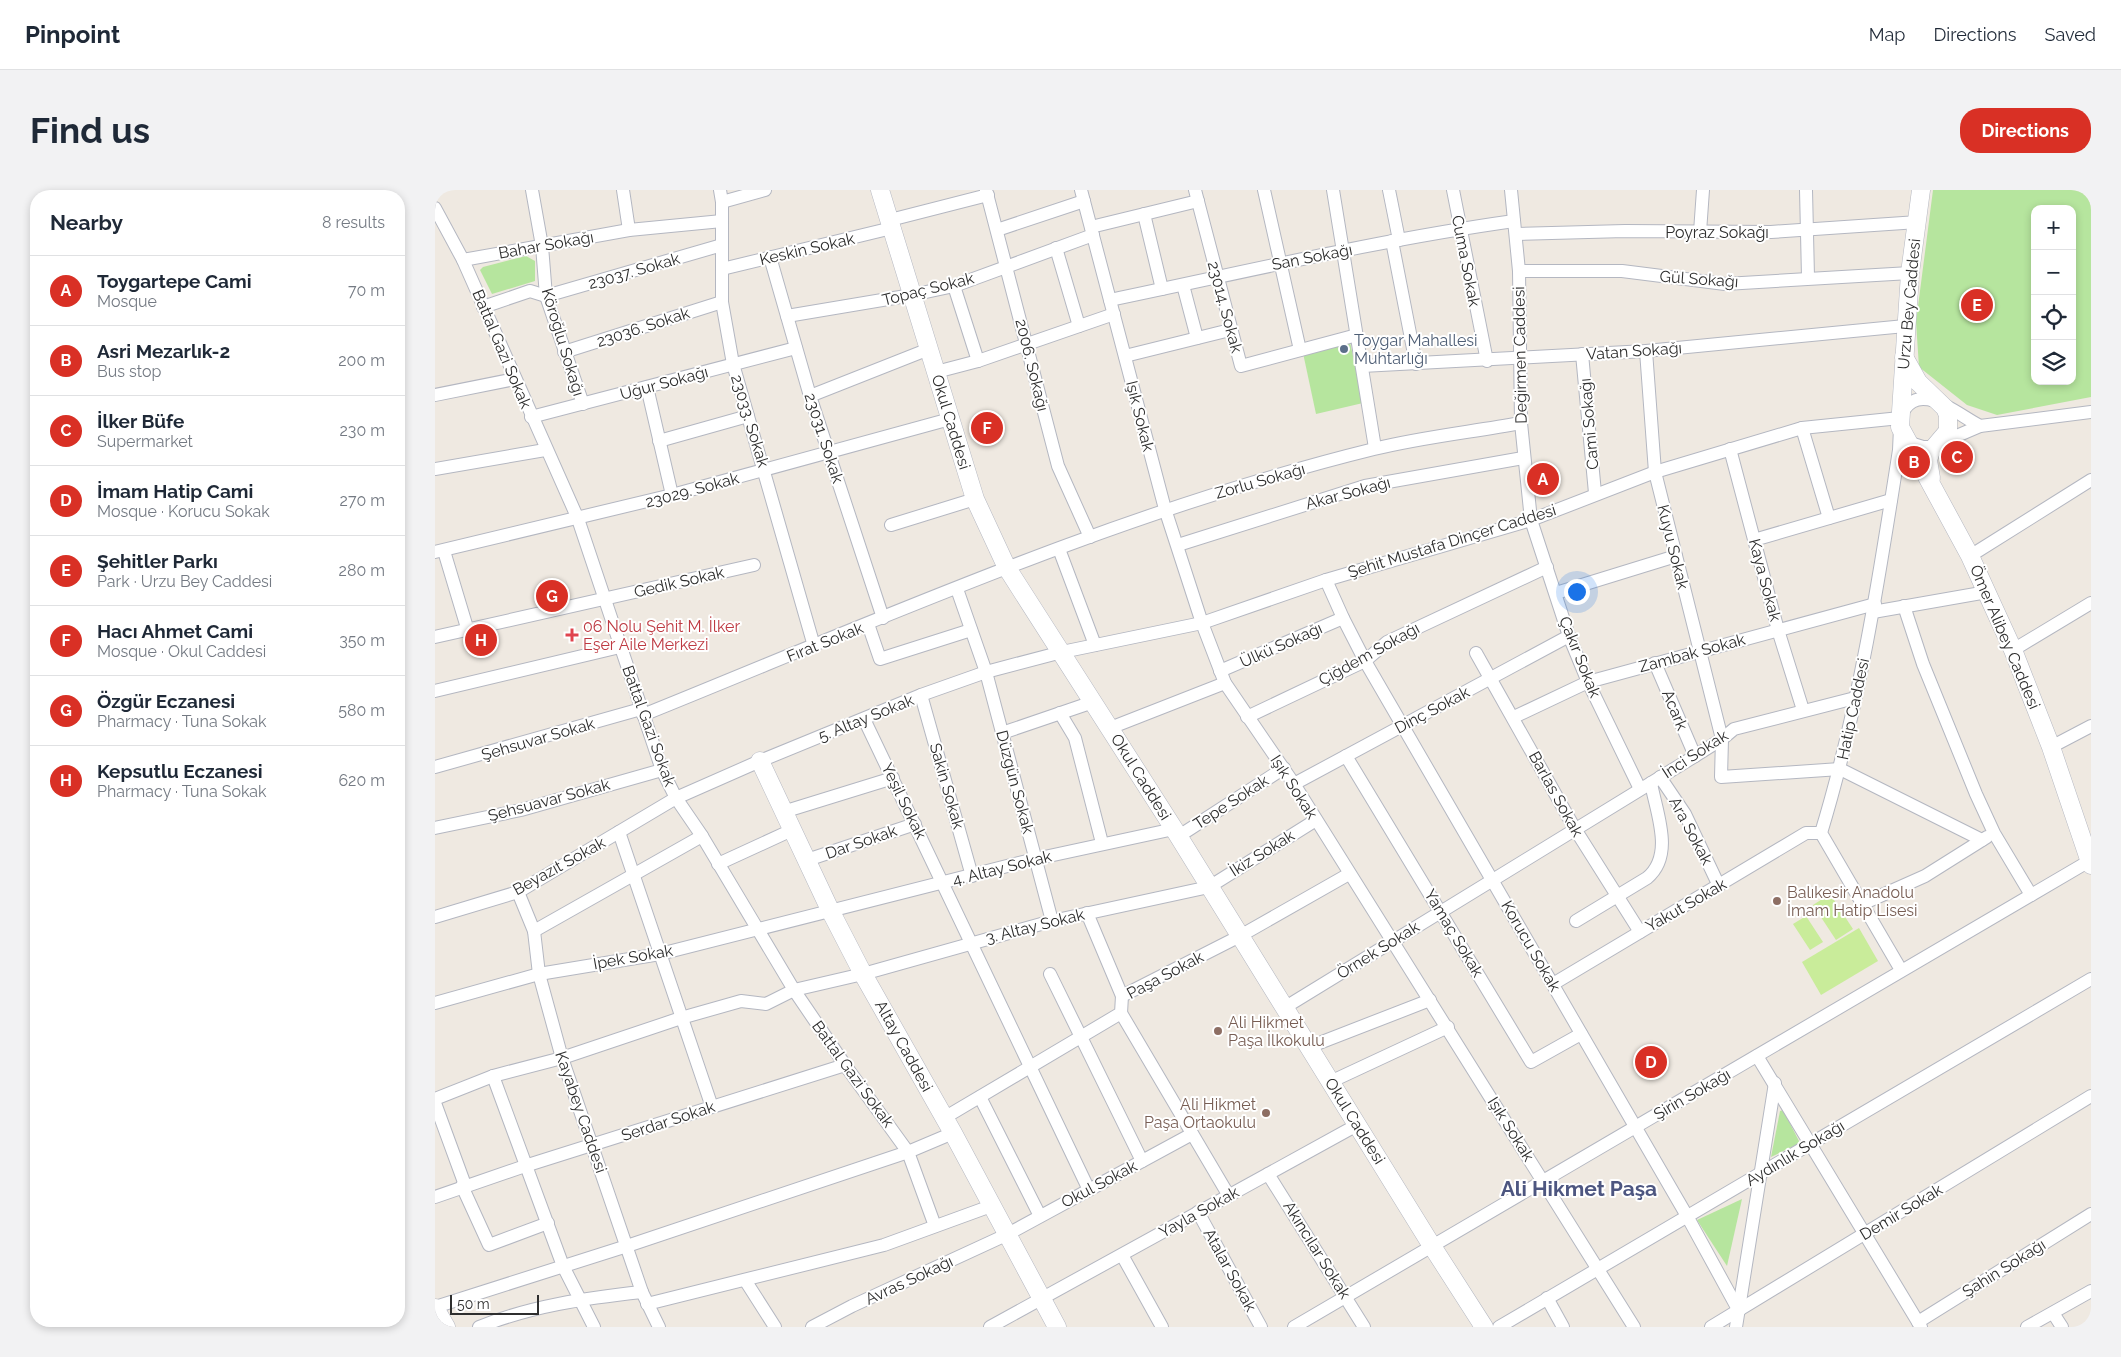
<!DOCTYPE html>
<meta charset="utf-8">
<style>
:root{--surface:#fff;--page:#f2f2f3;--text:#1f2937;--muted:#747a83;--line:#e0e1e3;--accent:#d93025}
body{margin:0;font-family:Raleway,sans-serif;background:var(--page);color:var(--text)}
.controls{position:absolute;right:15px;top:15px;display:grid;overflow:hidden;border-radius:10px;box-shadow:0 2px 8px #0003}
.controls button{width:45px;height:45px;display:grid;place-items:center;padding:0;border:0;border-bottom:1px solid var(--line);background:var(--surface);color:var(--text);font:25px sans-serif}
.scale{position:absolute;left:15px;bottom:12px;width:89px;box-sizing:border-box;padding-left:5px;border:2px solid #2e2e2e;border-top:0;font-size:14px;line-height:18px;white-space:nowrap;color:#2e2e2e;-webkit-text-stroke:4px #fff;paint-order:stroke}
.you{position:absolute;left:1141px;top:401px;width:18px;height:18px;margin:-12px;border:4px solid #fff;border-radius:50%;background:#1a73e8;box-shadow:0 0 0 8px #1a73e833}
.badge{display:grid;place-items:center;width:32px;height:32px;border-radius:50%;background:var(--accent);color:#fff;font-size:16px;font-weight:700}
.pin{position:absolute;translate:-50% -50%;border:2px solid #fff;box-shadow:0 1px 5px #0006}
.list{margin:0;padding:0;list-style:none}
h2{display:flex;justify-content:space-between;align-items:center;height:65px;margin:0;padding:0 20px;font-size:21px}
h2 small{font-size:16px;font-weight:400;color:var(--muted)}
.list li{display:grid;grid-template-columns:32px 1fr auto;gap:15px;align-items:center;box-sizing:border-box;height:70px;padding:0 20px;border-top:1px solid var(--line)}
.list b{display:block;font-size:19px;white-space:nowrap}
.list p{margin:0;font-size:16px;white-space:nowrap;color:var(--muted)}
.list em{font-size:16px;font-style:normal;color:var(--muted)}
.icon{flex:none;width:28px;height:28px;fill:none;stroke:currentColor;stroke-width:2;stroke-linecap:round;stroke-linejoin:round}
.map{position:relative;flex:none;width:1656px;height:1137px;overflow:hidden;border-radius:20px}
header{display:flex;align-items:center;gap:30px;box-sizing:border-box;height:70px;padding:0 25px;background:var(--surface);border-bottom:1px solid var(--line)}
header strong{font-size:24px}
nav{display:flex;gap:28px;margin-inline-start:auto;font-size:18px}
.intro{display:flex;align-items:center;justify-content:space-between;box-sizing:border-box;height:120px;padding:0 30px}
h1{margin:0;font-size:35px}
.button{padding:12px 22px;border-radius:20px;background:var(--accent);color:#fff;font-size:18px;font-weight:700}
main{display:flex;gap:30px;padding:0 30px}
aside{flex:1;background:var(--surface);border-radius:20px;box-shadow:0 2px 8px #0003}
.map>svg:first-child{display:block}
.green{fill:#b6e59e;fill-rule:evenodd}
.pitch{fill:#c9ec9a}
.lines{fill:none;stroke-linecap:round;stroke-linejoin:round}
.street-casing{stroke:#b4b7c1;stroke-width:14}
.secondary-casing{stroke:#b4b7c1;stroke-width:19}
.street{stroke:#fff;stroke-width:12}
.secondary{stroke:#fff;stroke-width:18}
.service-dot{fill:#5c6f8a;stroke:#fff;stroke-width:2}
.health-dot{fill:#e0444e;stroke:#fff;stroke-width:2}
.education-dot{fill:#8d6e63;stroke:#fff;stroke-width:2}
.labels{text-anchor:middle;dominant-baseline:central;stroke-width:4;stroke-linejoin:round;paint-order:stroke}
.street-label{font-size:16px;fill:#2e2e2e;stroke:#fff}
.service-label{font-size:16px;fill:#4e5e75;stroke:#fff;text-anchor:start}
.health-label{font-size:16px;fill:#be3a42;stroke:#fff;text-anchor:start}
.education-label{font-size:16px;fill:#785e54;stroke:#fff;text-anchor:start}
.district-label{font-size:21px;font-weight:bold;fill:#4d5680;stroke:#fff}
</style>
<header>
<strong>Pinpoint</strong>
<nav><a>Map</a><a>Directions</a><a>Saved</a></nav>
</header>
<div class="intro"><h1>Find us</h1><a class="button">Directions</a></div>
<main>
<aside>
<h2>Nearby<small>8 results</small></h2>
<ul class="list">
<li><span class="badge">A</span><div><b>Toygartepe Cami</b><p>Mosque</p></div><em>70 m</em></li>
<li><span class="badge">B</span><div><b>Asri Mezarlık-2</b><p>Bus stop</p></div><em>200 m</em></li>
<li><span class="badge">C</span><div><b>İlker Büfe</b><p>Supermarket</p></div><em>230 m</em></li>
<li><span class="badge">D</span><div><b>İmam Hatip Cami</b><p>Mosque · Korucu Sokak</p></div><em>270 m</em></li>
<li><span class="badge">E</span><div><b>Şehitler Parkı</b><p>Park · Urzu Bey Caddesi</p></div><em>280 m</em></li>
<li><span class="badge">F</span><div><b>Hacı Ahmet Cami</b><p>Mosque · Okul Caddesi</p></div><em>350 m</em></li>
<li><span class="badge">G</span><div><b>Özgür Eczanesi</b><p>Pharmacy · Tuna Sokak</p></div><em>580 m</em></li>
<li><span class="badge">H</span><div><b>Kepsutlu Eczanesi</b><p>Pharmacy · Tuna Sokak</p></div><em>620 m</em></li>
</ul>
</aside>
<div class="map">
<svg width="1656" height="1137" viewBox="0 0 1656 1137">
<rect width="100%" height="100%" fill="#efe9e1"/>
<g class="green">
<path d="M 1498,0 L 1656,0 L 1656,207 L 1562,225 L 1532,215 L 1484,177 L 1481,132 ZM 1600,19 L 1637,19 L 1637,191 L 1600,191 Z"/>
<polygon points="91,66 100,71 100,91 57,104 45,80 48,77"/>
<polygon points="915,152 928,213 881,224 868,163"/>
<polygon points="1348,920 1365,953 1336,967 1345,921"/>
<polygon points="1307,1009 1292,1076 1262,1030"/>
</g>
<g class="pitch">
<polygon points="1395,704 1418,739 1401,750 1378,715"/>
<polygon points="1371,726 1388,752 1375,760 1358,734"/>
<polygon points="1424,738 1443,771 1386,805 1367,772"/>
</g>
<g class="lines">
<defs>
<g id="street">
<polyline points="97,0 107,56 111,106 148,214"/>
<polyline points="188,0 194,40"/>
<polyline points="285,0 287,12 287,112 298,174 379,456"/>
<polyline points="551,0 623,276 655,347"/>
<polyline points="646,0 730,319 767,433 790,493 859,594 1199,1137"/>
<polyline points="760,0 806,176 922,145"/>
<polyline points="829,0 865,160"/>
<polyline points="898,0 940,258"/>
<polyline points="954,0 964,50"/>
<polyline points="1018,0 1052,171"/>
<polyline points="1076,0 1084,81 1086,233 1096,330 1134,446 1153,492 1205,599"/>
<polyline points="1371,0 1373,87"/>
<polyline points="287,12 330,0"/>
<polyline points="0,18 28,70 143,329 227,580 241,608 267,646 359,800 410,875 473,962 500,1036"/>
<polyline points="709,24 727,99"/>
<polyline points="455,30 553,5"/>
<polyline points="656,37 763,11"/>
<polyline points="562,40 649,11"/>
<polyline points="1265,42 1268,0"/>
<polyline points="1081,44 1190,41 1336,42 1483,32"/>
<polyline points="957,51 981,174"/>
<polyline points="621,58 644,136"/>
<polyline points="335,67 375,206 448,428"/>
<polyline points="28,70 194,40 287,31"/>
<polyline points="287,79 457,38"/>
<polyline points="1084,81 1187,81 1290,94 1475,83"/>
<polyline points="748,95 762,148"/>
<polyline points="519,96 543,171"/>
<path d="M 675,110 C 810,82 943,50 1079,31"/>
<polyline points="48,117 95,101 111,106 287,55"/>
<polyline points="352,126 477,105 519,96 658,45"/>
<polyline points="1211,161 1220,282 1287,549 1286,587 1405,579 1547,650"/>
<polyline points="129,162 287,112"/>
<polyline points="1147,164 1160,303"/>
<polyline points="690,166 795,140"/>
<polyline points="927,176 1211,161 1470,136"/>
<polyline points="501,182 543,171 679,124"/>
<polyline points="212,197 237,305"/>
<polyline points="0,205 80,189"/>
<polyline points="375,206 494,159"/>
<polyline points="96,227 361,158"/>
<polyline points="1367,238 1394,328"/>
<path d="M 1465,238 L 1464,260 C 1444,389 1424,518 1386,643 L 1466,780"/>
<polyline points="224,251 313,226"/>
<polyline points="1475,253 1488,257 1496,257 1545,236 1656,222"/>
<polyline points="1295,259 1343,440 1368,520"/>
<polyline points="0,279 110,260"/>
<polyline points="456,335 540,309"/>
<polyline points="1319,350 1456,310"/>
<polyline points="743,355 930,296 1088,268"/>
<polyline points="624,359 660,455"/>
<polyline points="9,361 33,441"/>
<polyline points="0,362 237,305 515,229"/>
<polyline points="1535,366 1656,290"/>
<polyline points="891,390 908,428 930,471 1252,1026 1304,1121"/>
<polyline points="522,399 551,482 617,731"/>
<polyline points="1121,403 1241,366"/>
<polyline points="1469,416 1488,474 1541,604 1559,643 1596,705"/>
<polyline points="1438,422 1552,402"/>
<polyline points="433,434 445,469 536,440"/>
<polyline points="0,447 319,375"/>
<polyline points="1578,460 1656,413"/>
<polyline points="1041,463 1140,639 1205,742"/>
<polyline points="1220,473 1260,566"/>
<polyline points="785,481 908,428"/>
<polyline points="0,501 185,457"/>
<polyline points="486,505 537,686"/>
<polyline points="625,523 640,548 667,653"/>
<path d="M 208,525 C 448,428 687,321 939,259 C 987,247 1037,242 1086,233"/>
<polyline points="812,527 930,471 952,452 1112,377"/>
<polyline points="1079,527 1153,492 1440,414"/>
<polyline points="429,529 654,1000"/>
<polyline points="675,538 790,493"/>
<polyline points="567,543 658,512"/>
<polyline points="1616,557 1656,536"/>
<polyline points="911,566 1096,872 1146,844"/>
<polyline points="0,577 206,519"/>
<polyline points="1225,587 1250,624 1284,696"/>
<polyline points="859,594 1134,446"/>
<polyline points="348,622 458,588"/>
<polyline points="0,638 86,620 227,580"/>
<polyline points="184,642 277,917"/>
<polyline points="744,646 849,578"/>
<polyline points="372,670 480,634"/>
<polyline points="283,674 357,640"/>
<polyline points="83,702 99,741 104,784 127,868 207,1102 224,1137"/>
<polyline points="1427,714 1490,686 1552,647"/>
<polyline points="652,723 687,806"/>
<path d="M 0,727 L 83,702 L 241,608 L 325,571 L 486,505 L 551,482 L 627,462 L 767,433 L 891,390 L 1096,330 L 1220,282 L 1367,238 L 1465,228 C 1481,187 1520,223 1545,236"/>
<path d="M 1141,731 L 1212,688 C 1240,665 1221,622 1216,593"/>
<polyline points="99,741 267,646"/>
<polyline points="615,784 707,971"/>
<polyline points="1118,794 1371,643 1386,643"/>
<polyline points="0,813 104,784 225,764 600,669 739,639"/>
<polyline points="849,818 1260,566 1287,549 1299,539 1420,508"/>
<polyline points="686,823 794,1006"/>
<polyline points="874,857 995,810"/>
<polyline points="1322,866 1486,1137"/>
<polyline points="58,886 128,1076 159,1137"/>
<polyline points="895,892 1013,837"/>
<polyline points="545,907 605,1026"/>
<polyline points="0,909 58,886 127,868 246,828 306,811 331,814 359,800 428,784 617,731 774,697 881,630"/>
<polyline points="0,913 30,995"/>
<polyline points="509,928 686,823 687,806 805,746 914,684"/>
<polyline points="833,984 929,1137"/>
<polyline points="27,996 54,1055 113,1033"/>
<polyline points="0,1007 93,975 410,875"/>
<polyline points="763,1022 826,1137"/>
<polyline points="687,1065 727,1137"/>
<polyline points="310,1090 340,1137"/>
<polyline points="1112,1108 1128,1137"/>
<polyline points="212,1114 449,1055 556,1016"/>
<polyline points="0,1117 192,1056 473,962 518,943"/>
<polyline points="1618,1123 1627,1137"/>
<polyline points="1483,1132 1656,1024"/>
<path d="M 44,1137 C 96,1116 151,1108 207,1102"/>
<polyline points="377,1137 417,1116 571,1045 757,944"/>
<polyline points="555,1137 922,935"/>
<polyline points="859,1137 1656,670"/>
<polyline points="1064,1137 1656,789"/>
<polyline points="1276,1137 1656,906"/>
<polyline points="1301,1137 1340,893"/>
<polyline points="1592,1137 1656,1101"/>
</g>
<g id="secondary">
<polyline points="445,0 540,309 572,378 739,639 997,1056 1049,1137"/>
<polyline points="1486,0 1475,83 1465,237 1535,366 1578,460 1616,557 1656,675"/>
<polyline points="1469,167 1483,192 1510,218 1513,225 1513,241 1496,261 1493,270 1496,288"/>
<polyline points="325,571 396,722 428,784 518,943 622,1137"/>
<polyline points="0,1118 11,1137"/>
</g>
</defs>
<use href="#street" class="street-casing"/>
<use href="#secondary" class="secondary-casing"/>
<use href="#street" class="street"/>
<use href="#secondary" class="secondary"/>
</g>
<circle class="service-dot" cx="909" cy="159" r="5"/>
<path class="health-dot" d="M134.5 437.5h5v5h5v5h-5v5h-5v-5h-5v-5h5z"/>
<g class="education-dot">
<circle cx="1342" cy="711" r="5"/>
<circle cx="783" cy="841" r="5"/>
<circle cx="831" cy="923" r="5"/>
</g>
<g class="labels">
<g class="street-label">
<text x="1282" y="42">Poyraz Sokağı</text>
<text transform="translate(111 55) rotate(-10)">Bahar Sokağı</text>
<text transform="translate(372 59) rotate(-13)">Keskin Sokak</text>
<text transform="translate(877 67) rotate(-11)">San Sokağı</text>
<text transform="translate(1031 71) rotate(79)">Cuma Sokak</text>
<text transform="translate(199 81) rotate(-16)">23037. Sokak</text>
<text transform="translate(1264 89) rotate(4)">Gül Sokağı</text>
<text transform="translate(493 99) rotate(-14)">Topaç Sokak</text>
<text transform="translate(1474 114) rotate(-85)">Urzu Bey Caddesi</text>
<text transform="translate(790 117) rotate(75)">23014. Sokak</text>
<text transform="translate(208 137) rotate(-18)">23036. Sokak</text>
<text transform="translate(128 152) rotate(73)">Köroğlu Sokağı</text>
<text transform="translate(67 159) rotate(67)">Battal Gazi Sokak</text>
<text transform="translate(1199 161) rotate(-4)">Vatan Sokağı</text>
<text transform="translate(1085 165) rotate(-91)">Değirmen Caddesi</text>
<text transform="translate(597 175) rotate(76)">2006. Sokağı</text>
<text transform="translate(229 193) rotate(-15)">Uğur Sokağı</text>
<text transform="translate(705 226) rotate(76)">Işık Sokak</text>
<text transform="translate(315 231) rotate(73)">23033. Sokak</text>
<text transform="translate(516 232) rotate(73)">Okul Caddesi</text>
<text transform="translate(1154 234) rotate(-95)">Cami Sokağı</text>
<text transform="translate(389 248) rotate(72)">23031. Sokak</text>
<text transform="translate(825 291) rotate(-16)">Zorlu Sokağı</text>
<text transform="translate(257 300) rotate(-15)">23029. Sokak</text>
<text transform="translate(913 303) rotate(-15)">Akar Sokağı</text>
<text transform="translate(1017 351) rotate(-17)">Şehit Mustafa Dinçer Caddesi</text>
<text transform="translate(1238 357) rotate(76)">Kuyu Sokak</text>
<text transform="translate(1330 390) rotate(75)">Kaya Sokak</text>
<text transform="translate(244 392) rotate(-13)">Gedik Sokak</text>
<text transform="translate(1570 447) rotate(67)">Ömer Alibey Caddesi</text>
<text transform="translate(390 452) rotate(-22)">Fırat Sokak</text>
<text transform="translate(846 455) rotate(-24)">Ülkü Sokağı</text>
<text transform="translate(1257 463) rotate(-15)">Zambak Sokak</text>
<text transform="translate(934 464) rotate(-29)">Çiğdem Sokağı</text>
<text transform="translate(1145 467) rotate(68)">Çakır Sokak</text>
<text transform="translate(1418 519) rotate(-78)">Hatip Caddesi</text>
<text transform="translate(997 520) rotate(-28)">Dinç Sokak</text>
<text transform="translate(1240 520) rotate(67)">Acark</text>
<text transform="translate(431 528) rotate(-22)">5. Altay Sokak</text>
<text transform="translate(214 536) rotate(70)">Battal Gazi Sokak</text>
<text transform="translate(103 549) rotate(-16)">Şehsuvar Sokak</text>
<text transform="translate(1260 564) rotate(-33)">İnci Sokak</text>
<text transform="translate(706 587) rotate(58)">Okul Caddesi</text>
<text transform="translate(580 592) rotate(75)">Düzgün Sokak</text>
<text transform="translate(512 596) rotate(74)">Sakin Sokak</text>
<text transform="translate(859 597) rotate(57)">Işık Sokak</text>
<text transform="translate(1121 604) rotate(61)">Barlas Sokak</text>
<text transform="translate(114 610) rotate(-15)">Şehsuavar Sokak</text>
<text transform="translate(469 611) rotate(64)">Yeşil Sokak</text>
<text transform="translate(796 612) rotate(-33)">Tepe Sokak</text>
<text transform="translate(1256 641) rotate(62)">Ara Sokak</text>
<text transform="translate(426 652) rotate(-19)">Dar Sokak</text>
<text transform="translate(827 663) rotate(-32)">İkiz Sokak</text>
<text transform="translate(124 676) rotate(-29)">Beyazıt Sokak</text>
<text transform="translate(567 678) rotate(-14)">4. Altay Sokak</text>
<text transform="translate(1251 715) rotate(-30)">Yakut Sokak</text>
<text transform="translate(600 736) rotate(-14)">3. Altay Sokak</text>
<text transform="translate(1019 743) rotate(59)">Yamaç Sokak</text>
<text transform="translate(1096 756) rotate(60)">Korucu Sokak</text>
<text transform="translate(943 760) rotate(-32)">Örnek Sokak</text>
<text transform="translate(198 767) rotate(-10)">İpek Sokak</text>
<text transform="translate(730 785) rotate(-28)">Paşa Sokak</text>
<text transform="translate(469 856) rotate(61)">Altay Caddesi</text>
<text transform="translate(418 884) rotate(54)">Battal Gazi Sokak</text>
<text transform="translate(1257 904) rotate(-30)">Şirin Sokağı</text>
<text transform="translate(146 922) rotate(71)">Kayabey Caddesi</text>
<text transform="translate(233 931) rotate(-18)">Serdar Sokak</text>
<text transform="translate(920 931) rotate(58)">Okul Caddesi</text>
<text transform="translate(1076 939) rotate(58)">Işık Sokak</text>
<text transform="translate(1360 963) rotate(-31)">Aydınlık Sokağı</text>
<text transform="translate(664 994) rotate(-28)">Okul Sokak</text>
<text transform="translate(764 1022) rotate(-29)">Yayla Sokak</text>
<text transform="translate(1466 1022) rotate(-31)">Demir Sokak</text>
<text transform="translate(882 1060) rotate(58)">Akıncılar Sokak</text>
<text transform="translate(1569 1078) rotate(-32)">Şahin Sokağı</text>
<text transform="translate(795 1080) rotate(61)">Atalar Sokak</text>
<text transform="translate(474 1090) rotate(-25)">Avras Sokağı</text>
</g>
<g class="service-label">
<text x="919" y="150">Toygar Mahallesi<tspan x="919" dy="18">Muhtarlığı</tspan></text>
</g>
<g class="health-label">
<text x="148" y="436">06 Nolu Şehit M. İlker<tspan x="148" dy="18">Eşer Aile Merkezi</tspan></text>
</g>
<g class="education-label">
<text x="1352" y="702">Balıkesir Anadolu<tspan x="1352" dy="18">İmam Hatip Lisesi</tspan></text>
<text x="793" y="832">Ali Hikmet<tspan x="793" dy="18">Paşa İlkokulu</tspan></text>
<text x="821" y="914" text-anchor="end">Ali Hikmet<tspan x="821" dy="18">Paşa Ortaokulu</tspan></text>
</g>
<g class="district-label">
<text x="1144" y="998">Ali Hikmet Paşa</text>
</g>
</g>
</svg>
<div class="controls">
<button>+</button>
<button>−</button>
<button><svg class="icon" aria-label="locate" viewBox="0 0 24 24"><circle cx="12" cy="12" r="6"/><path d="M12 2v4M12 18v4M2 12h4M18 12h4"/></svg></button>
<button><svg class="icon" aria-label="layers" viewBox="0 0 24 24"><path d="M12 4l9 5-9 5-9-5zM3 14l9 5 9-5"/></svg></button>
</div>
<div class="scale">50 m</div>
<div class="you"></div>
<div class="pin badge" style="left:1108px;top:289px">A</div>
<div class="pin badge" style="left:1479px;top:272px">B</div>
<div class="pin badge" style="left:1522px;top:267px">C</div>
<div class="pin badge" style="left:1216px;top:872px">D</div>
<div class="pin badge" style="left:1542px;top:115px">E</div>
<div class="pin badge" style="left:552px;top:238px">F</div>
<div class="pin badge" style="left:117px;top:406px">G</div>
<div class="pin badge" style="left:46px;top:450px">H</div>
</div>
</main>
